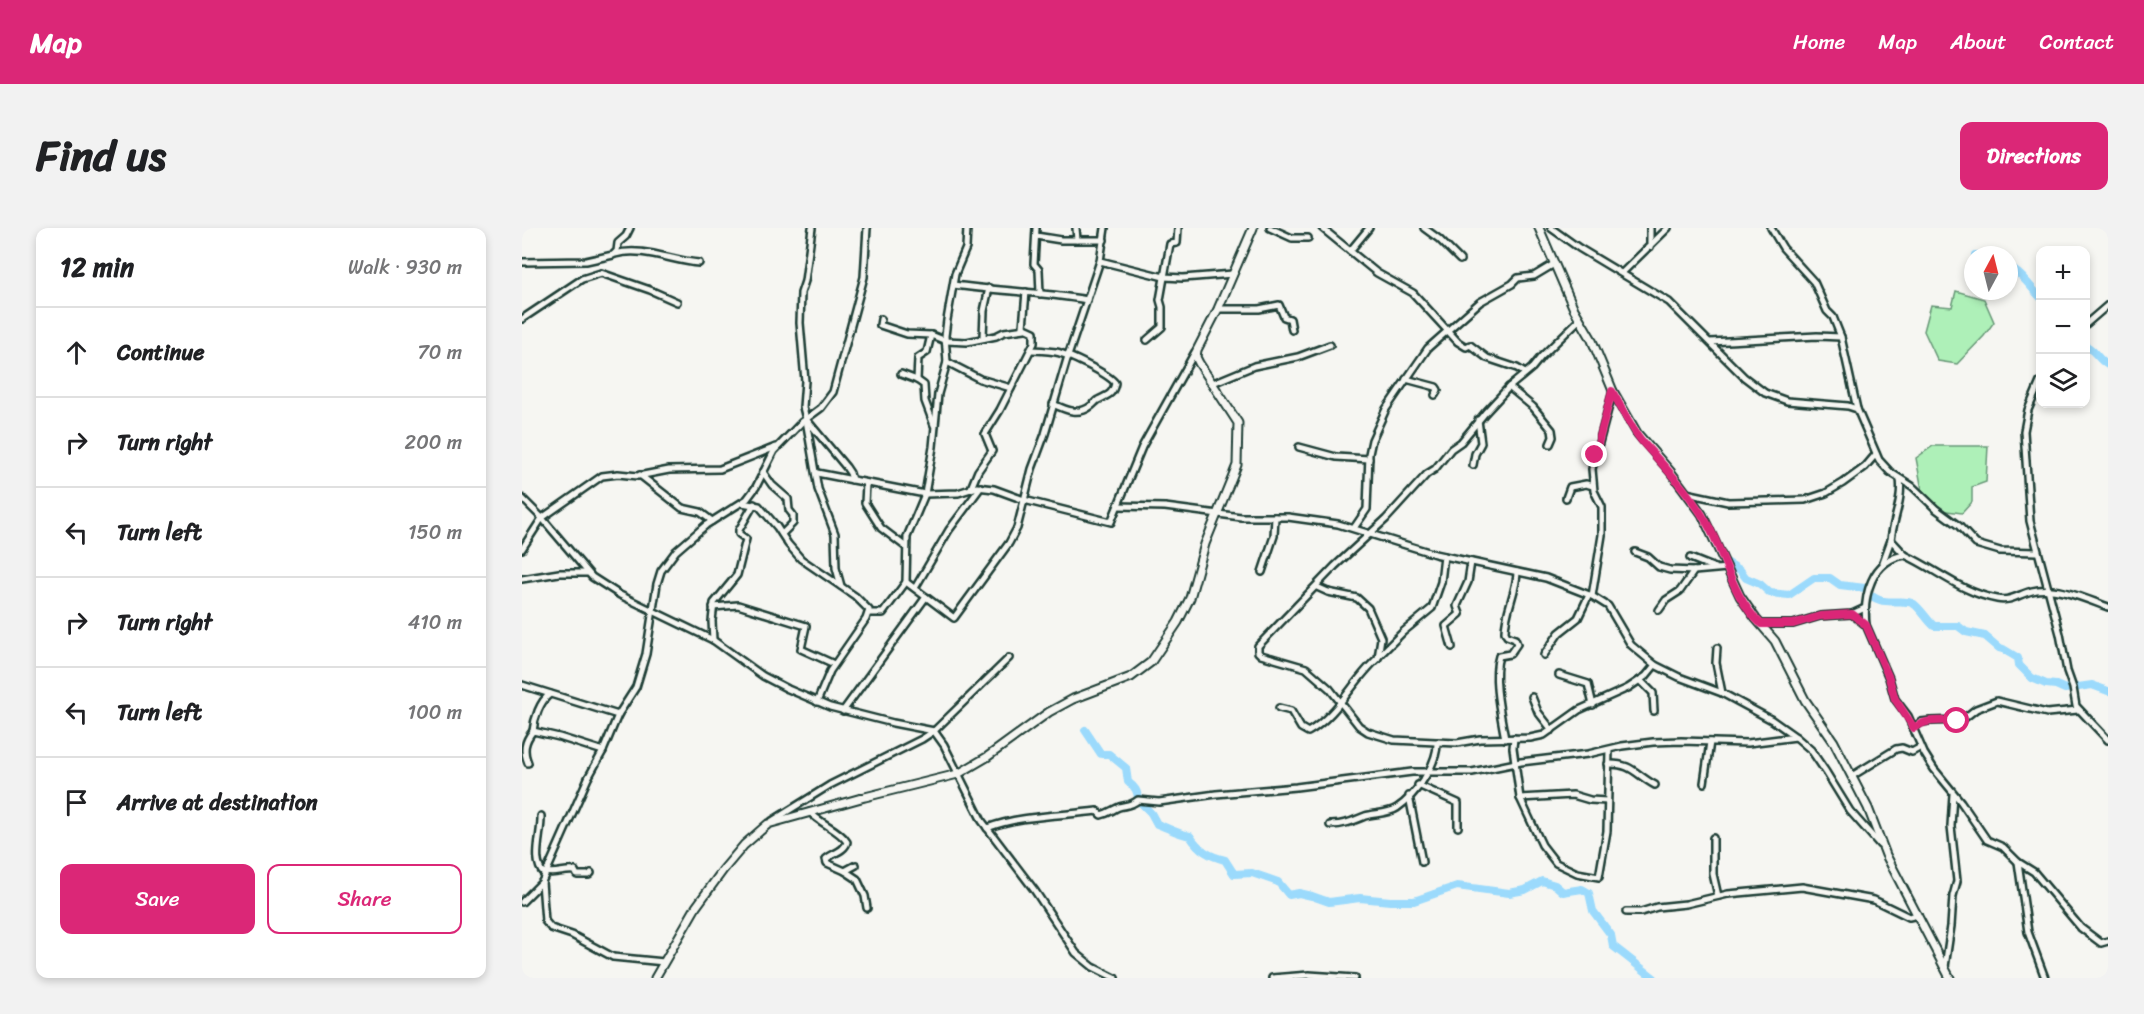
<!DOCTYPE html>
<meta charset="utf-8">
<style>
:root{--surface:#fff;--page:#f2f2f2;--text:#202124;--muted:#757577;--line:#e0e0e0;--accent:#db2777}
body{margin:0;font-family:Sriracha,sans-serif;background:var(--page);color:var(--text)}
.controls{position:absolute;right:18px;top:18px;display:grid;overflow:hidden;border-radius:12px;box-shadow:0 3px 9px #0003}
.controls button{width:54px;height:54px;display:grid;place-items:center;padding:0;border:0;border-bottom:2px solid var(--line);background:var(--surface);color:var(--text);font:30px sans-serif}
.compass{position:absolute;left:1442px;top:18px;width:54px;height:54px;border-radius:50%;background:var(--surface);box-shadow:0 3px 9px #0003;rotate:7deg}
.stop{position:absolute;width:18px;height:18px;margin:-14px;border:4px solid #db2777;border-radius:50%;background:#fff}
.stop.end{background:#db2777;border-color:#fff;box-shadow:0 2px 6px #0008}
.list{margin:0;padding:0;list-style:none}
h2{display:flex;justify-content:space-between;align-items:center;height:78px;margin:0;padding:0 24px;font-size:26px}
h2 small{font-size:20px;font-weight:400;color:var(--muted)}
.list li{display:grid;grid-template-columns:39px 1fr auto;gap:18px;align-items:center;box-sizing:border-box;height:90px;padding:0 24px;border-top:2px solid var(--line)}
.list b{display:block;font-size:22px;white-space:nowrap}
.list em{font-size:20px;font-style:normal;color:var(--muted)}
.actions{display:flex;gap:12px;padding:18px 24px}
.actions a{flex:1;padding:14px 0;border:2px solid var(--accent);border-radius:12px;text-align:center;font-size:21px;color:var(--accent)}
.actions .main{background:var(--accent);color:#fff}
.icon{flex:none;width:33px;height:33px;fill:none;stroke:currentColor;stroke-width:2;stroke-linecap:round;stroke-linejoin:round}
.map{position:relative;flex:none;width:1586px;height:750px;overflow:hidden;border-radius:12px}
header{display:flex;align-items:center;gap:36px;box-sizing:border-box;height:84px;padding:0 30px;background:var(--accent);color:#fff}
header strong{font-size:28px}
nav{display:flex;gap:33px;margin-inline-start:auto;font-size:21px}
.intro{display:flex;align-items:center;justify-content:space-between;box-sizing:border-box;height:144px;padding:0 36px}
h1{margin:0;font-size:42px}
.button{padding:15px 27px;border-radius:12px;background:var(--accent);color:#fff;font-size:21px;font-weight:700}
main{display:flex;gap:36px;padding:0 36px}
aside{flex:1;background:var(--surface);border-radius:12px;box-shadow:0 3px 9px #0003}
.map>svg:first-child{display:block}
.green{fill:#aef0b8;stroke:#669676;stroke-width:1.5}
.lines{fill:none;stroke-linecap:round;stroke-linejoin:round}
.river{stroke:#9bdafc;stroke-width:8}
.street-casing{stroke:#1f3d34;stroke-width:10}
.secondary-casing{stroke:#1f3d34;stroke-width:11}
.street{stroke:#f6f6f2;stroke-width:5}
.secondary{stroke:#f6f6f2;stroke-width:7}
.route{stroke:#db2777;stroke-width:8}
</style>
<header>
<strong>Map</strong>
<nav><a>Home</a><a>Map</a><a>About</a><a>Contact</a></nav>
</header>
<div class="intro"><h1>Find us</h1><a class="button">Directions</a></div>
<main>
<aside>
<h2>12 min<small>Walk · 930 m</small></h2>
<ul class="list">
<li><svg class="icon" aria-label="ahead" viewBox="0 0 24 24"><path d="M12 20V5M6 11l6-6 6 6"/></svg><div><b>Continue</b></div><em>70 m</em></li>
<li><svg class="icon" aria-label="right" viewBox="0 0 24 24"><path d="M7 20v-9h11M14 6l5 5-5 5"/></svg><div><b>Turn right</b></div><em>200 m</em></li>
<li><svg class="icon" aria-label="left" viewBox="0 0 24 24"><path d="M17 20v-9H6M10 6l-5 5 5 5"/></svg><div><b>Turn left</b></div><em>150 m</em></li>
<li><svg class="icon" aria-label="right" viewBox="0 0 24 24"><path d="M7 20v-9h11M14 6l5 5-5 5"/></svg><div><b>Turn right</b></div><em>410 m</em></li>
<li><svg class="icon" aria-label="left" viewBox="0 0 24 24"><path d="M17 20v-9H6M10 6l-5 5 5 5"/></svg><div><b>Turn left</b></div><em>100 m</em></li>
<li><svg class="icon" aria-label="arrive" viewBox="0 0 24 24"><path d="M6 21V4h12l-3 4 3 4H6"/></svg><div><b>Arrive at destination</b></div></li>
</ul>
<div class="actions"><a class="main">Save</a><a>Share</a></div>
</aside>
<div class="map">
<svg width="1586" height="750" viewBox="0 0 1586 750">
<rect width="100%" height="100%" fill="#f6f6f2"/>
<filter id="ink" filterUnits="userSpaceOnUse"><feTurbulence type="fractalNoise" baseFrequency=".0167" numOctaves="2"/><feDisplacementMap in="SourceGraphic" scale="12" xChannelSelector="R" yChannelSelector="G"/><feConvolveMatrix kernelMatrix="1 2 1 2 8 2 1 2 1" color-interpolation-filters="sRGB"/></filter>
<g filter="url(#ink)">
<g class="green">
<polygon points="1434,63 1462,71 1472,94 1462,108 1435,136 1416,133 1402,103 1409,77 1430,79"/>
<polygon points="1411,218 1466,218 1464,254 1450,259 1450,274 1440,285 1417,282 1400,262 1394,230"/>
</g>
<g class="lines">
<g class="river">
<polyline points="1453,27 1456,27"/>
<path d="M 1487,40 C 1498,43 1509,60 1518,69"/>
<path d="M 1564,118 C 1573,122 1577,133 1586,137"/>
<path d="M 1206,335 L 1218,342 L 1224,350 L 1238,356 L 1248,365 L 1267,367 L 1292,350 L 1308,350 L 1318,357 L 1343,360 C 1358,383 1379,368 1392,376 C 1399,381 1405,392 1412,398 L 1436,398 L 1444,404 L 1463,408 L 1477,420 L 1481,421 L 1496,430 L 1497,437 L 1510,450 L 1524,456 L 1534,457 L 1543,461 L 1570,457 L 1586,463"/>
<path d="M 563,502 L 579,526 L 587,526 L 604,540 L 606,554 C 613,559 616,563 616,572 L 629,585 L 635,596 C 646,600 656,606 668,608 C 677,622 687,628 703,632 L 712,646 L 730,645 L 756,654 L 767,667 L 777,665 L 790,668 L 807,674 L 838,670 L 868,673 L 892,673 L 935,658 L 987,665 L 1003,662 L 1020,653 L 1033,657 L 1041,664 L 1060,661 L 1067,665 L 1071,683 L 1089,707 L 1091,718 L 1132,750"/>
</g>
<defs>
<g id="street">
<polyline points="290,0 283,53 279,65 278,95 283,153 281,179 284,191 324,239 328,245 330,252"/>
<polyline points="514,0 512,36 517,42 518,66"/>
<polyline points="554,0 555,12"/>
<polyline points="748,0 770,10 786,10"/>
<polyline points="800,0 855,45 891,65 936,114 944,119 948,117 965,130 995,140 1003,145"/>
<polyline points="902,0 917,11 938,32"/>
<polyline points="1029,0 1057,20 1147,74 1222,149 1243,165 1265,173 1326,178 1335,181 1357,232 1368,244 1390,258 1414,281 1437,298 1454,316 1478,323 1515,324"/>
<polyline points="1128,0 1128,19"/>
<polyline points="1249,0 1261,20 1292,54 1305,83 1311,89 1319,109 1335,181"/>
<polyline points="514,8 539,12 582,12"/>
<polyline points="828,23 847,0"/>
<path d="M 93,26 C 120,18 150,33 177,35"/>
<polyline points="578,33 642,49 661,50 711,46"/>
<polyline points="0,34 64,33 91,27 95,23 96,15 104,8 108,0"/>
<polyline points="1100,45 1146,0"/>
<path d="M 432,57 C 476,63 521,64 565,72"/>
<polyline points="696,81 737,81 757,77 762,89 768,91 770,102"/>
<polyline points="0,91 60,51 79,45 128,62 155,74"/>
<polyline points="359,91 358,97 385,106 409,107 424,113 445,114 474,108 482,104 503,101"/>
<polyline points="1058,91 1019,129 1010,140 987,159 963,185 939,214 929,221 913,241 905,246 864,291 813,338 736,418 736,424 739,427 784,440 808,461 837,498 846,504 872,512 935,515 958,511 1008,510 1022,507 1057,482 1106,460 1124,448 1133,437"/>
<polyline points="1564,96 1586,77"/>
<polyline points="461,109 462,83 467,60"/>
<polyline points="625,112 640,99 640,79 638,72 648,16 655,15 656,0"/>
<polyline points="1188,114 1295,108 1319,109"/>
<path d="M 510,122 C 518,122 526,123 534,124 C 545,126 587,146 593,155 C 591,167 585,167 576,172 C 573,174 572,176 569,178 C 556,188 544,182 531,176"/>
<polyline points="425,134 458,151 489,160"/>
<polyline points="379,146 395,152 402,157 403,173 412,197"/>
<polyline points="884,151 914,159 916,162 913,167"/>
<polyline points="395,152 396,130 405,124 409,107"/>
<polyline points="1518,154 1506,182 1502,203 1508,293 1538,406 1545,443 1551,460 1554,478 1586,512"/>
<polyline points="691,155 732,138 776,129 808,117"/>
<polyline points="987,159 1011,179 1030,202 1031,209 1028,216"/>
<polyline points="284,192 296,261 313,306 314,340 319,358"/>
<polyline points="777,219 814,229 847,231"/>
<polyline points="951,237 953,226 959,215 956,192"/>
<polyline points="241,244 250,257 266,271 267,282 271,287 271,295 260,306"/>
<polyline points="295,245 403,266 436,265 455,259 472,261 502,272 589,294 620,219 673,124"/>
<polyline points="118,247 160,280 178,284 190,293"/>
<polyline points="344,256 343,275 359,300 384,319"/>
<polyline points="449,260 456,243 470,223 463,206 478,182 512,115 512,104 501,99 504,64"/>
<polyline points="1164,265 1206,274 1283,272 1304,265 1321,255 1343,239 1354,226"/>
<polyline points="0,270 20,290 70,349 98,367 191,412 241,448 266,461 308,479 371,495 412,503 422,517 460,593 513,663 554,725 571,739 593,750"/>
<polyline points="1044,270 1048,259 1064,256 1071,258"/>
<polyline points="220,275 237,278 255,299 266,316 279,331 333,368 347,382 344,391 308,443 295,474"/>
<polyline points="596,278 643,279 719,289 766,289 816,296 913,326 1024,350 1070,368 1086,378 1109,417 1133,437 1157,449 1200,465 1250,492 1274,509 1289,522 1304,544 1328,583 1358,617"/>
<polyline points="832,300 845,281 847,226 850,212 864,181 906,120 958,74 990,56 996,50 1012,48 1032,36"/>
<path d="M 1369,312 C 1371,291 1381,272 1378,251"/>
<polyline points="0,321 20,290 80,248 96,246 116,248 147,242 198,241 254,219"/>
<polyline points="1113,324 1126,329 1137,339 1148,342 1172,343 1205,340"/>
<polyline points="1168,330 1193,340"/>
<polyline points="1361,334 1369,312 1383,327"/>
<polyline points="740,344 752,308 753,289"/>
<polyline points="0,351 37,345 65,345"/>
<polyline points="384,354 432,390 487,315 495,300 510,241 523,206 546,128 578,33 583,0"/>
<polyline points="393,360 427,302 459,259"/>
<polyline points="1070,368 1080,307 1080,279 1072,263 1070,241 1091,163"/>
<polyline points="191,379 216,377 284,398 279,421 312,436"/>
<path d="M 1586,379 C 1564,371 1534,357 1510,363 C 1497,366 1489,374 1475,371 C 1440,365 1414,341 1383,327 C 1349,332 1341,368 1344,397 L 1367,450 L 1373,471 L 1386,488 L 1402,525 L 1412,541 L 1439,574 L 1465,612 L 1481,619 L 1496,634 L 1512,644 L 1559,700 L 1579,715 L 1586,713"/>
<polyline points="1137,382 1144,372 1158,363 1172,343"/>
<polyline points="347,385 361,385 384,354 385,309 403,266 411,219 416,166 425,134 423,108 425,92 433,46 444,20 445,0"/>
<polyline points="1330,386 1344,397"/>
<polyline points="1239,396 1271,396 1298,388 1330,386 1343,380"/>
<polyline points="191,412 190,393 192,375 215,347 224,311 217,306 217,302 232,276"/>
<polyline points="930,419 924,398 938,386 935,378 946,354 949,334"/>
<polyline points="1195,420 1194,435 1200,465"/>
<polyline points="1022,427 1037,405 1056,390 1067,367"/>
<polyline points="857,428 881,404 910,380 919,354 922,328"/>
<polyline points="1037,447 1066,456 1071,477"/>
<polyline points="1118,452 1131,465 1132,483"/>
<polyline points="0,457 96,487"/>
<polyline points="1010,469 1016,484 1030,502"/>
<path d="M 757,480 L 769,483 L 779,500 L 786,504 C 816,487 831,452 856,430 L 859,410 L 846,380 L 835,370 L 806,364 L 795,359"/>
<polyline points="321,483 404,369"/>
<polyline points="1392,500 1399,494 1408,493 1440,492 1454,481 1475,473 1525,485 1556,482"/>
<path d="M 11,503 C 12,491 18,473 28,466"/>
<polyline points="992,510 991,520 998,570 1020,617 1034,635 1055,645 1077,649 1085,603 1087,522"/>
<path d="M 983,511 C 979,488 970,450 977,428 L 988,426 L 995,416 L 993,411 L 985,408 L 983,404 C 983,383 995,363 995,344"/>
<path d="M 6,535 C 1,523 2,514 11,503 L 37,509 L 81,523"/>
<path d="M 1086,536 C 1110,535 1114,547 1133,557"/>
<polyline points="1330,548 1374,521 1380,520 1390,524 1399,519"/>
<polyline points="1182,555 1188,514"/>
<polyline points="896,557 936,575 936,599"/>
<polyline points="887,568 900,634"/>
<polyline points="998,570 1051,567 1068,572 1085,573"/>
<path d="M 288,584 C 298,596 317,601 325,614 C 323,623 311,625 304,631 L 305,635 L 323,643 L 334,637"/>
<path d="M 19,588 C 20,606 9,633 22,646"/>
<polyline points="250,593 308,557 400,511 412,503 487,430"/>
<path d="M 808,597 C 822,597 831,593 843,588 C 853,585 866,586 875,580 C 893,568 916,536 915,514"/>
<path d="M 465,600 C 499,587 538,588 575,583 L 579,587 C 587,585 590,582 597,579 C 604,577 609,578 616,572 L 637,574 L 694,566 L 774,559 L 890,544 L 950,544 L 999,534 L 1066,526 L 1100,518 L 1131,514 L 1159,513 L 1226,515 L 1274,509"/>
<polyline points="1191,610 1191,646 1196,668"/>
<polyline points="1496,634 1506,704 1523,750"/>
<polyline points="323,643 335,651 343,668 345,680"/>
<path d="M 23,644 C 34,647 43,641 53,643 L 55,647 L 67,647 L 69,645"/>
<polyline points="20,654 23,693 29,700 50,707 91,729 142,734"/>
<polyline points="0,674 20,654 66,550 81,523 96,487 114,459 124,426 135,356 139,343 154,323 184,297 225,271 234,259 252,223 280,194 299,180 311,164 342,49 345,0"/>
<polyline points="1104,684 1119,684 1135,679 1164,676 1206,666 1280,659 1352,672 1387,689 1396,687"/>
<polyline points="1423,739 1429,698 1431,668 1435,653 1429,598 1431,566"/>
<polyline points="750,750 787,747 833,750"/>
</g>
<g id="secondary">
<polyline points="1017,0 1052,81 1069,110 1091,163 1115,205 1148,243 1180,286 1218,368 1234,391 1253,413 1283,472 1312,514 1346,580 1364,627 1428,750"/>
<polyline points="133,750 174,679 201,642 222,617 246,596 343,569 436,546 465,529 527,484 551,471 609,449 629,434 656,394 668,370 683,316 715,237 716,195 677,135 674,129 675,122 696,81 731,0"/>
</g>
</defs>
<use href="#street" class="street-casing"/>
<use href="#secondary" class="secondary-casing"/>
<use href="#street" class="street"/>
<use href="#secondary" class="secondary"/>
</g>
</g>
<g class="lines" filter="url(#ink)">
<path class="route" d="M 1073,227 L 1090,163 C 1101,182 1110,203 1124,218 C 1150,247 1177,275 1193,311 C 1205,338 1215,375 1239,396 L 1271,396 L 1298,388 L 1330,386 L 1344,397 L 1367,450 L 1373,471 L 1392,500 C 1405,490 1420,493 1435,493"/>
</g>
</svg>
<div class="controls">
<button>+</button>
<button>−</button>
<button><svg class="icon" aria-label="layers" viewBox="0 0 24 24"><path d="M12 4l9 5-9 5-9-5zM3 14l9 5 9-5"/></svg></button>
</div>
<svg class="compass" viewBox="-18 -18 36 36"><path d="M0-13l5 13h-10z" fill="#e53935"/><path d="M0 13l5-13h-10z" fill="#757577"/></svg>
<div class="stop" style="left:1435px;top:493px"></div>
<div class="stop end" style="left:1073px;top:227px"></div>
</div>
</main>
